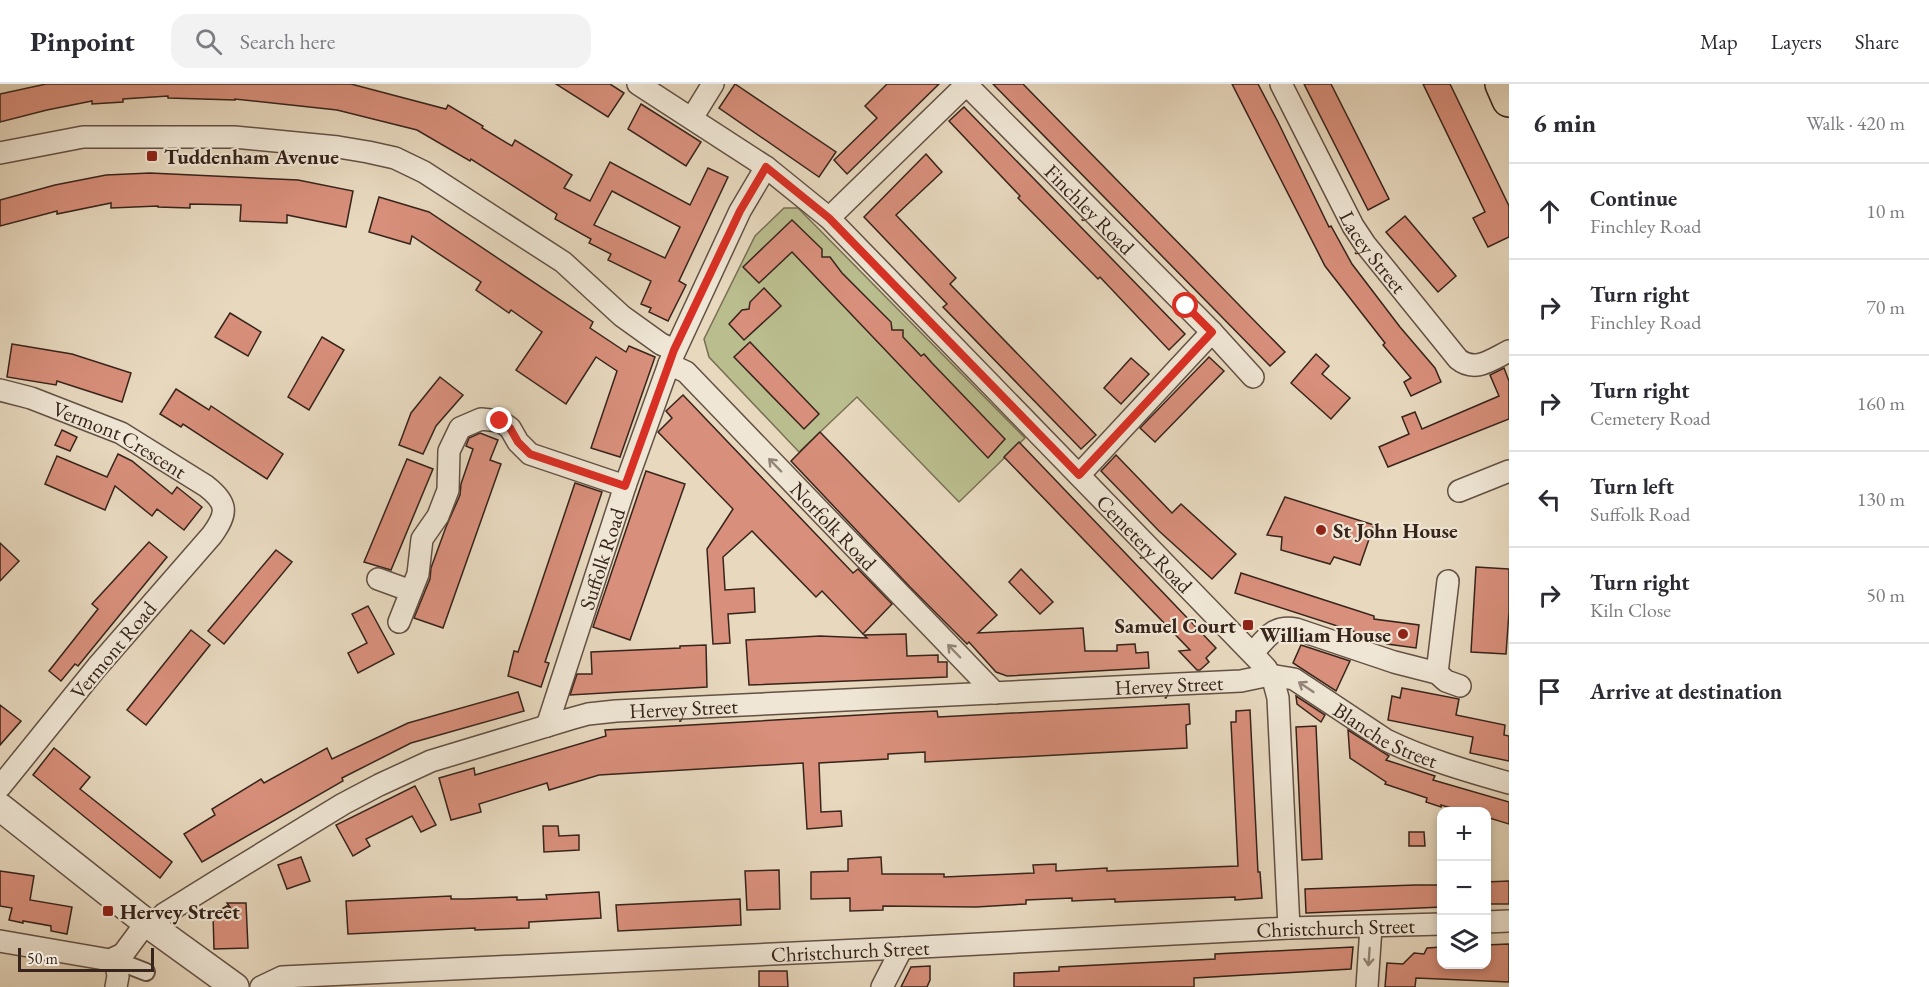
<!DOCTYPE html>
<meta charset="utf-8">
<style>
:root{--surface:#fff;--page:#f2f2f3;--text:#2b2b33;--muted:#7c7c81;--line:#e1e1e2}
body{margin:0;font-family:"EB Garamond",serif;background:var(--page);color:var(--text)}
.controls{position:absolute;right:18px;bottom:18px;display:grid;overflow:hidden;border-radius:12px;box-shadow:0 3px 9px #0003}
.controls button{width:54px;height:54px;display:grid;place-items:center;padding:0;border:0;border-bottom:2px solid var(--line);background:var(--surface);color:var(--text);font:30px sans-serif}
.scale{position:absolute;left:18px;bottom:15px;width:136px;box-sizing:border-box;padding-left:6px;border:3px solid #37241b;border-top:0;font-size:16px;line-height:21px;white-space:nowrap;color:#37241b;-webkit-text-stroke:4px #efe6d5;paint-order:stroke}
.stop{position:absolute;width:18px;height:18px;margin:-14px;border:4px solid #d93025;border-radius:50%;background:#fff}
.stop.end{background:#d93025;border-color:#fff;box-shadow:0 2px 6px #0008}
.list{margin:0;padding:0;list-style:none}
h2{display:flex;justify-content:space-between;align-items:center;height:78px;margin:0;padding:0 24px;font-size:26px}
h2 small{font-size:20px;font-weight:400;color:var(--muted)}
.list li{display:grid;grid-template-columns:39px 1fr auto;gap:18px;align-items:center;box-sizing:border-box;height:96px;padding:0 24px;border-top:2px solid var(--line)}
.list b{display:block;font-size:22px;white-space:nowrap}
.list p{margin:0;font-size:20px;white-space:nowrap;color:var(--muted)}
.list em{font-size:20px;font-style:normal;color:var(--muted)}
.icon{flex:none;width:33px;height:33px;fill:none;stroke:currentColor;stroke-width:2;stroke-linecap:round;stroke-linejoin:round}
.map{position:relative;flex:none;width:1509px;height:903px;overflow:hidden}
header{display:flex;align-items:center;gap:36px;box-sizing:border-box;height:84px;padding:0 30px;background:var(--surface);border-bottom:2px solid var(--line)}
header strong{font-size:28px}
nav{display:flex;gap:33px;margin-inline-start:auto;font-size:21px}
.search{width:420px;height:54px;background:var(--page);display:flex;align-items:center;gap:15px;box-sizing:border-box;padding:0 21px;border-radius:18px;color:var(--muted);font-size:22px}
main{display:flex}
aside{flex:1;background:var(--surface)}
.map>svg:first-child{display:block}
.green{fill:#babd8e;stroke:#787054;stroke-width:1.5}
.building{fill:#d88f7b;stroke:#37241b;stroke-width:1.5;fill-rule:evenodd}
.lines{fill:none;stroke-linecap:round;stroke-linejoin:round}
.pedestrian-casing{stroke:#635144;stroke-width:20}
.minor-casing{stroke:#635144;stroke-width:24}
.tertiary-casing{stroke:#635144;stroke-width:30}
.primary-casing{stroke:#37241b;stroke-width:36}
.pedestrian{stroke:#efe6d5;stroke-width:16}
.minor{stroke:#efe6d5;stroke-width:21}
.tertiary{stroke:#efe6d5;stroke-width:27}
.primary{stroke:#e7d8be;stroke-width:33}
.oneway{stroke:#938578}
.route{stroke:#d93025;stroke-width:8}
.poi-dot{fill:#8f2418;stroke:#efe6d5;stroke-width:2}
.labels{text-anchor:middle;dominant-baseline:central;stroke-width:4.5;stroke-linejoin:round;paint-order:stroke}
.poi-label{font-size:21px;font-weight:bold;fill:#37241b;stroke:#efe6d5;text-anchor:start}
.street-label{font-size:21px;fill:#37241b;stroke:#efe6d5}
</style>
<header>
<strong>Pinpoint</strong>
<div class="search"><svg class="icon" aria-label="search" viewBox="0 0 24 24"><circle cx="10" cy="10" r="6"/><path d="M15 15l6 6"/></svg>Search here</div>
<nav><a>Map</a><a>Layers</a><a>Share</a></nav>
</header>
<main>
<div class="map">
<svg width="1509" height="903" viewBox="0 0 1509 903">
<rect width="100%" height="100%" fill="#e7d8be"/>
<filter id="stains"><feTurbulence type="fractalNoise" baseFrequency=".00333" numOctaves="4"/><feColorMatrix values="0 0 0 0 .2 0 0 0 0 .09 0 0 0 0 .02 0 0 0 .5 -.17"/></filter>
<radialGradient id="worn" r=".72"><stop offset=".6" stop-color="#630" stop-opacity="0"/><stop offset="1" stop-color="#630" stop-opacity=".3"/></radialGradient>
<polygon class="green" points="784,124 798,124 1025,354 959,418 857,313 799,368 709,273 704,255 755,152"/>
<g class="building">
<path d="M 46,0 L 351,0 L 446,25 L 448,21 L 483,42 L 482,44 L 512,62 L 515,56 L 572,91 L 564,104 L 590,117 L 610,78 L 690,121 L 708,84 L 728,93 L 679,197 L 686,201 L 668,237 L 649,228 L 651,224 L 641,220 L 651,197 L 608,176 L 611,170 L 589,159 L 591,155 L 555,135 L 557,130 L 471,75 L 470,77 L 417,46 L 337,26 L 235,15 L 235,16 L 168,14 L 168,12 L 123,15 L 123,18 L 92,20 L 92,17 L 47,26 L 0,38 L 0,10 ZM 612,107 L 680,143 L 665,174 L 594,141 Z"/>
<polygon points="556,0 610,0 624,9 608,33"/>
<polygon points="735,0 836,68 819,93 719,24"/>
<polygon points="887,0 939,0 847,90 834,76 877,34 865,22"/>
<polygon points="993,0 1023,0 1285,268 1270,282"/>
<polygon points="1232,0 1258,0 1278,38 1329,143 1331,142 1352,180 1400,243 1435,284 1441,298 1411,312 1404,298 1411,294 1383,261 1385,259 1325,182"/>
<polygon points="1304,0 1331,0 1389,115 1368,126"/>
<polygon points="1423,0 1450,0 1509,122 1509,153 1488,163 1473,134 1485,128"/>
<polygon points="641,20 701,58 686,82 628,45"/>
<polygon points="964,23 1185,250 1169,266 1100,193 1098,195 1018,114 1020,112 949,37"/>
<polygon points="926,70 942,88 896,131 956,194 950,200 1096,351 1081,365 943,223 947,220 864,133"/>
<polygon points="150,89 298,96 353,107 346,143 287,131 287,139 240,137 241,121 190,120 190,124 158,123 158,122 111,124 111,119 57,130 57,127 0,142 0,116 55,101 106,91"/>
<polygon points="379,113 429,128 593,238 590,244 626,268 629,262 655,273 620,373 591,364 617,287 596,273 566,320 516,286 542,248 511,226 509,229 476,206 481,198 412,152 410,160 369,148"/>
<polygon points="1405,132 1456,192 1438,208 1386,148"/>
<polygon points="792,136 822,165 822,173 830,173 842,189 891,238 892,246 903,246 903,253 921,272 924,270 932,279 1005,355 988,374 792,168 759,199 743,183"/>
<polygon points="764,204 781,222 744,256 729,240 742,226 749,225 750,218"/>
<polygon points="230,229 261,248 248,272 215,253"/>
<polygon points="322,253 344,266 309,326 288,313"/>
<polygon points="750,258 819,330 804,345 734,273"/>
<polygon points="12,260 72,270 131,289 122,318 57,297 56,301 7,293"/>
<polygon points="1316,270 1329,282 1322,290 1350,314 1331,335 1291,299"/>
<polygon points="1209,273 1224,287 1155,358 1140,344"/>
<polygon points="1131,274 1149,290 1121,320 1104,304"/>
<polygon points="1504,284 1509,297 1509,335 1388,383 1379,363 1409,350 1402,333 1415,328 1422,345 1499,312 1490,291"/>
<polygon points="440,293 463,311 436,342 423,370 399,361 411,329"/>
<polygon points="176,305 209,326 211,322 283,370 267,395 183,340 181,343 160,330"/>
<polygon points="683,311 853,489 858,485 892,520 863,550 822,507 816,513 752,447 723,473 725,506 754,504 755,528 728,530 730,559 713,560 707,465 733,425 658,348 672,334 666,327"/>
<polygon points="62,346 77,353 70,367 55,361"/>
<polygon points="820,348 997,531 978,549 1083,544 1085,567 1117,567 1117,561 1135,560 1136,569 1148,568 1149,584 1007,592 996,588 969,558 967,560 910,503 791,377"/>
<polygon points="480,349 498,356 490,376 501,380 443,544 414,534 430,495 431,484 446,443 460,411 461,400 473,365 466,362 469,354"/>
<polygon points="1019,358 1216,564 1206,574 1209,578 1200,586 1197,586 1179,567 1190,566 1004,373"/>
<polygon points="118,370 132,377 172,410 177,403 202,423 184,446 157,425 152,432 115,402 105,426 45,400 57,372 107,393"/>
<polygon points="1116,371 1172,429 1181,420 1236,470 1212,495 1159,447 1101,387"/>
<polygon points="407,375 433,385 391,486 364,478"/>
<polygon points="646,387 685,400 630,556 593,543"/>
<polygon points="575,399 602,408 545,578 549,579 541,603 508,592 514,567 518,568"/>
<polygon points="1285,413 1374,441 1360,481 1334,473 1330,480 1281,466 1282,453 1267,451"/>
<polygon points="149,458 167,473 78,582 75,580 61,597 49,587 98,525 92,520"/>
<polygon points="0,459 19,477 0,497"/>
<polygon points="276,466 292,478 224,560 208,547"/>
<polygon points="1476,483 1509,485 1509,528 1506,570 1471,568"/>
<polygon points="1021,485 1053,518 1040,530 1009,498"/>
<polygon points="1241,489 1374,532 1374,535 1419,541 1416,564 1387,560 1387,558 1235,509"/>
<polygon points="368,522 394,570 358,589 348,569 367,559 352,530"/>
<polygon points="191,546 210,561 146,641 127,626"/>
<polygon points="906,550 907,572 938,571 938,578 947,578 947,593 749,601 746,556 820,552 867,554 864,551"/>
<polygon points="706,561 707,603 570,611 577,590 592,590 591,568 680,564 680,562"/>
<polygon points="1301,561 1350,577 1336,607 1293,579"/>
<polygon points="1402,604 1459,615 1456,631 1505,641 1504,651 1509,652 1509,677 1470,669 1473,653 1388,636 1392,612 1400,614"/>
<polygon points="518,608 524,627 411,659 342,694 343,697 202,778 184,750 215,731 212,725 261,695 264,699 327,664 332,675 408,639"/>
<polygon points="1296,612 1325,631 1321,638 1297,620"/>
<polygon points="1189,620 1190,640 1186,641 1187,664 925,678 925,668 888,670 888,675 819,679 821,728 841,727 842,742 807,745 803,679 599,691 549,706 547,699 479,720 481,728 451,736 439,694 474,684 475,691 606,652 605,646 894,629 937,627 938,633"/>
<polygon points="0,621 21,637 0,661"/>
<polygon points="1250,626 1258,788 1260,788 1262,814 1235,816 1235,813 1115,818 1115,815 1072,817 1072,814 1026,816 1026,820 976,823 883,822 883,826 850,827 850,814 811,815 811,788 848,787 848,775 881,773 882,790 944,790 944,793 1034,789 1033,781 1056,780 1056,787 1107,784 1107,787 1238,782 1231,638 1236,638 1236,627"/>
<polygon points="1316,642 1322,775 1302,776 1296,643"/>
<polygon points="1348,646 1389,672 1386,676 1435,692 1433,696 1509,718 1509,740 1486,733 1486,728 1465,728 1441,721 1441,723 1426,718 1427,714 1385,700 1386,698 1350,674"/>
<polygon points="54,664 90,693 80,705 172,778 160,794 33,691"/>
<polygon points="415,702 436,741 421,748 412,732 366,755 370,762 353,772 336,741"/>
<polygon points="543,742 558,742 559,752 579,751 579,766 544,768"/>
<polygon points="1409,748 1424,748 1425,762 1409,762"/>
<polygon points="301,773 310,797 287,805 278,781"/>
<polygon points="779,786 780,825 747,826 745,787"/>
<polygon points="0,787 34,792 30,816 72,823 67,850 51,847 51,842 23,837 23,839 9,836 12,824 0,822"/>
<polygon points="1509,797 1509,820 1486,820 1486,798"/>
<polygon points="1415,801 1442,801 1442,823 1306,829 1305,805"/>
<polygon points="599,808 601,834 529,838 529,844 475,846 475,844 348,850 346,817 451,812 451,815 466,815 517,813 517,816 547,815 546,811"/>
<polygon points="740,815 741,841 618,847 616,821"/>
<polygon points="227,819 246,819 248,864 214,865 213,830 227,822 232,826"/>
<polygon points="1509,860 1509,898 1416,894 1415,903 1385,903 1387,879 1403,880 1414,869 1424,870 1427,864 1442,863 1442,880 1486,880 1486,861"/>
<polygon points="1353,863 1351,885 1194,894 1194,903 1014,903 1014,889 1059,887 1059,883 1215,875 1215,870"/>
<polygon points="930,882 930,896 927,903 901,903 911,883"/>
<polygon points="759,887 787,887 788,903 759,903"/>
</g>
<g class="lines">
<defs>
<polyline id="pedestrian" points="128,881 146,888"/>
<g id="minor">
<path id="s1" d="M 638,0 L 766,83 L 829,134 L 1266,584 L 1274,599 L 1278,614 L 1289,844"/>
<path id="s2" d="M 966,0 L 1212,248 L 1253,293"/>
<path id="s3" d="M 1281,0 L 1353,142 L 1365,160 L 1458,275 C 1475,289 1491,276 1509,267"/>
<polyline points="692,34 713,0"/>
<polyline points="0,69 83,53 234,53 338,63 368,68 395,74 424,88 563,178 622,232 661,260 674,266"/>
<polyline points="829,134 967,0"/>
<path id="s4" d="M 669,280 L 686,288 L 995,609"/>
<path id="s5" d="M 0,306 L 31,314 L 121,349 L 206,402 C 228,419 228,429 212,451 L 97,583 L 0,703"/>
<polyline points="1079,391 1212,248"/>
<polyline points="1459,407 1509,387"/>
<polyline points="378,495 411,507"/>
<polyline points="399,538 418,490 422,455 438,432 448,406 449,367 460,344 481,335 500,337 510,344 518,358 530,370 625,402"/>
<path d="M 1253,569 C 1267,553 1274,541 1296,545 L 1394,578 L 1437,589 L 1446,597 L 1460,602"/>
<polyline points="1437,589 1448,497"/>
<path id="s6" d="M 547,642 L 625,402 L 669,280 L 740,127 L 766,83"/>
<polyline points="1486,838 1509,837"/>
<path id="s7" d="M 151,843 L 164,830 L 222,794 L 343,720 L 379,701 L 431,677 L 570,635 L 588,630 L 616,627 L 1241,597 L 1270,591 L 1294,595 L 1386,656 C 1425,675 1467,687 1509,699"/>
<polyline points="0,857 110,876 123,870 146,839"/>
<polyline points="115,875 118,892 116,903"/>
<path id="s8" d="M 261,903 L 282,893 L 902,864 L 1289,844 L 1442,840"/>
<polyline points="882,903 902,864"/>
<polyline points="1367,903 1371,843"/>
</g>
<polyline id="tertiary" points="0,723 148,840 235,903"/>
<polyline id="primary" points="1502,0 1509,16"/>
</defs>
<use href="#pedestrian" class="pedestrian-casing"/>
<use href="#minor" class="minor-casing"/>
<use href="#tertiary" class="tertiary-casing"/>
<use href="#primary" class="primary-casing"/>
<use href="#pedestrian" class="pedestrian"/>
<use href="#minor" class="minor"/>
<use href="#tertiary" class="tertiary"/>
<use href="#primary" class="primary"/>
</g>
<defs><path id="oneway-shaft" d="M-6 0H5M1.5-3L5.5 0L1.5 3" fill="none" stroke-width="1.6" stroke-linecap="round" stroke-linejoin="round" transform="scale(1.5)"/></defs>
<g class="oneway">
<use href="#oneway-shaft" transform="translate(775 381) rotate(-134)"/>
<use href="#oneway-shaft" transform="translate(954 567) rotate(-134)"/>
<use href="#oneway-shaft" transform="translate(1306 603) rotate(-146)"/>
<use href="#oneway-shaft" transform="translate(1369 873) rotate(94)"/>
</g>
<g class="lines">
<polyline class="route" points="500,337 510,344 518,358 530,370 625,402 674,266 740,127 766,83 829,134 1079,391 1212,248 1186,222"/>
</g>
<g class="poi-dot">
<rect x="146" y="66" width="12" height="12" rx="3"/>
<circle cx="1321" cy="446" r="6"/>
<rect x="1242" y="535" width="12" height="12" rx="3"/>
<circle cx="1403" cy="550" r="6"/>
<rect x="102" y="821" width="12" height="12" rx="3"/>
</g>
<g class="labels">
<g class="poi-label">
<text x="164" y="72">Tuddenham Avenue</text>
<text x="1333" y="446">St John House</text>
<text x="1236" y="541" text-anchor="end">Samuel Court</text>
<text x="1391" y="550" text-anchor="end">William House</text>
<text x="120" y="827">Hervey Street</text>
</g>
<g class="street-label">
<text stroke="none"><textPath href="#s2" startOffset="176">Finchley Road</textPath></text>
<text stroke="none"><textPath href="#s3" startOffset="192">Lacey Street</textPath></text>
<text stroke="none"><textPath href="#s5" startOffset="130">Vermont Crescent</textPath></text>
<text stroke="none"><textPath href="#s4" startOffset="232">Norfolk Road</textPath></text>
<text stroke="none"><textPath href="#s1" startOffset="687">Cemetery Road</textPath></text>
<text stroke="none"><textPath href="#s6" startOffset="176">Suffolk Road</textPath></text>
<text transform="translate(113 566) rotate(-50)">Vermont Road</text>
<text stroke="none"><textPath href="#s7" startOffset="1072">Hervey Street</textPath></text>
<text stroke="none"><textPath href="#s7" startOffset="586">Hervey Street</textPath></text>
<text stroke="none"><textPath href="#s7" startOffset="1306">Blanche Street</textPath></text>
<text stroke="none"><textPath href="#s8" startOffset="1078">Christchurch Street</textPath></text>
<text stroke="none"><textPath href="#s8" startOffset="592">Christchurch Street</textPath></text>
</g>
</g>
<rect width="100%" height="100%" filter="url(#stains)"/>
<rect width="100%" height="100%" fill="url(#worn)"/>
</svg>
<div class="controls">
<button>+</button>
<button>−</button>
<button><svg class="icon" aria-label="layers" viewBox="0 0 24 24"><path d="M12 4l9 5-9 5-9-5zM3 14l9 5 9-5"/></svg></button>
</div>
<div class="scale">50 m</div>
<div class="stop" style="left:1186px;top:222px"></div>
<div class="stop end" style="left:500px;top:337px"></div>
</div>
<aside>
<h2>6 min<small>Walk · 420 m</small></h2>
<ul class="list">
<li><svg class="icon" aria-label="ahead" viewBox="0 0 24 24"><path d="M12 20V5M6 11l6-6 6 6"/></svg><div><b>Continue</b><p>Finchley Road</p></div><em>10 m</em></li>
<li><svg class="icon" aria-label="right" viewBox="0 0 24 24"><path d="M7 20v-9h11M14 6l5 5-5 5"/></svg><div><b>Turn right</b><p>Finchley Road</p></div><em>70 m</em></li>
<li><svg class="icon" aria-label="right" viewBox="0 0 24 24"><path d="M7 20v-9h11M14 6l5 5-5 5"/></svg><div><b>Turn right</b><p>Cemetery Road</p></div><em>160 m</em></li>
<li><svg class="icon" aria-label="left" viewBox="0 0 24 24"><path d="M17 20v-9H6M10 6l-5 5 5 5"/></svg><div><b>Turn left</b><p>Suffolk Road</p></div><em>130 m</em></li>
<li><svg class="icon" aria-label="right" viewBox="0 0 24 24"><path d="M7 20v-9h11M14 6l5 5-5 5"/></svg><div><b>Turn right</b><p>Kiln Close</p></div><em>50 m</em></li>
<li><svg class="icon" aria-label="arrive" viewBox="0 0 24 24"><path d="M6 21V4h12l-3 4 3 4H6"/></svg><div><b>Arrive at destination</b></div></li>
</ul>
</aside>
</main>
